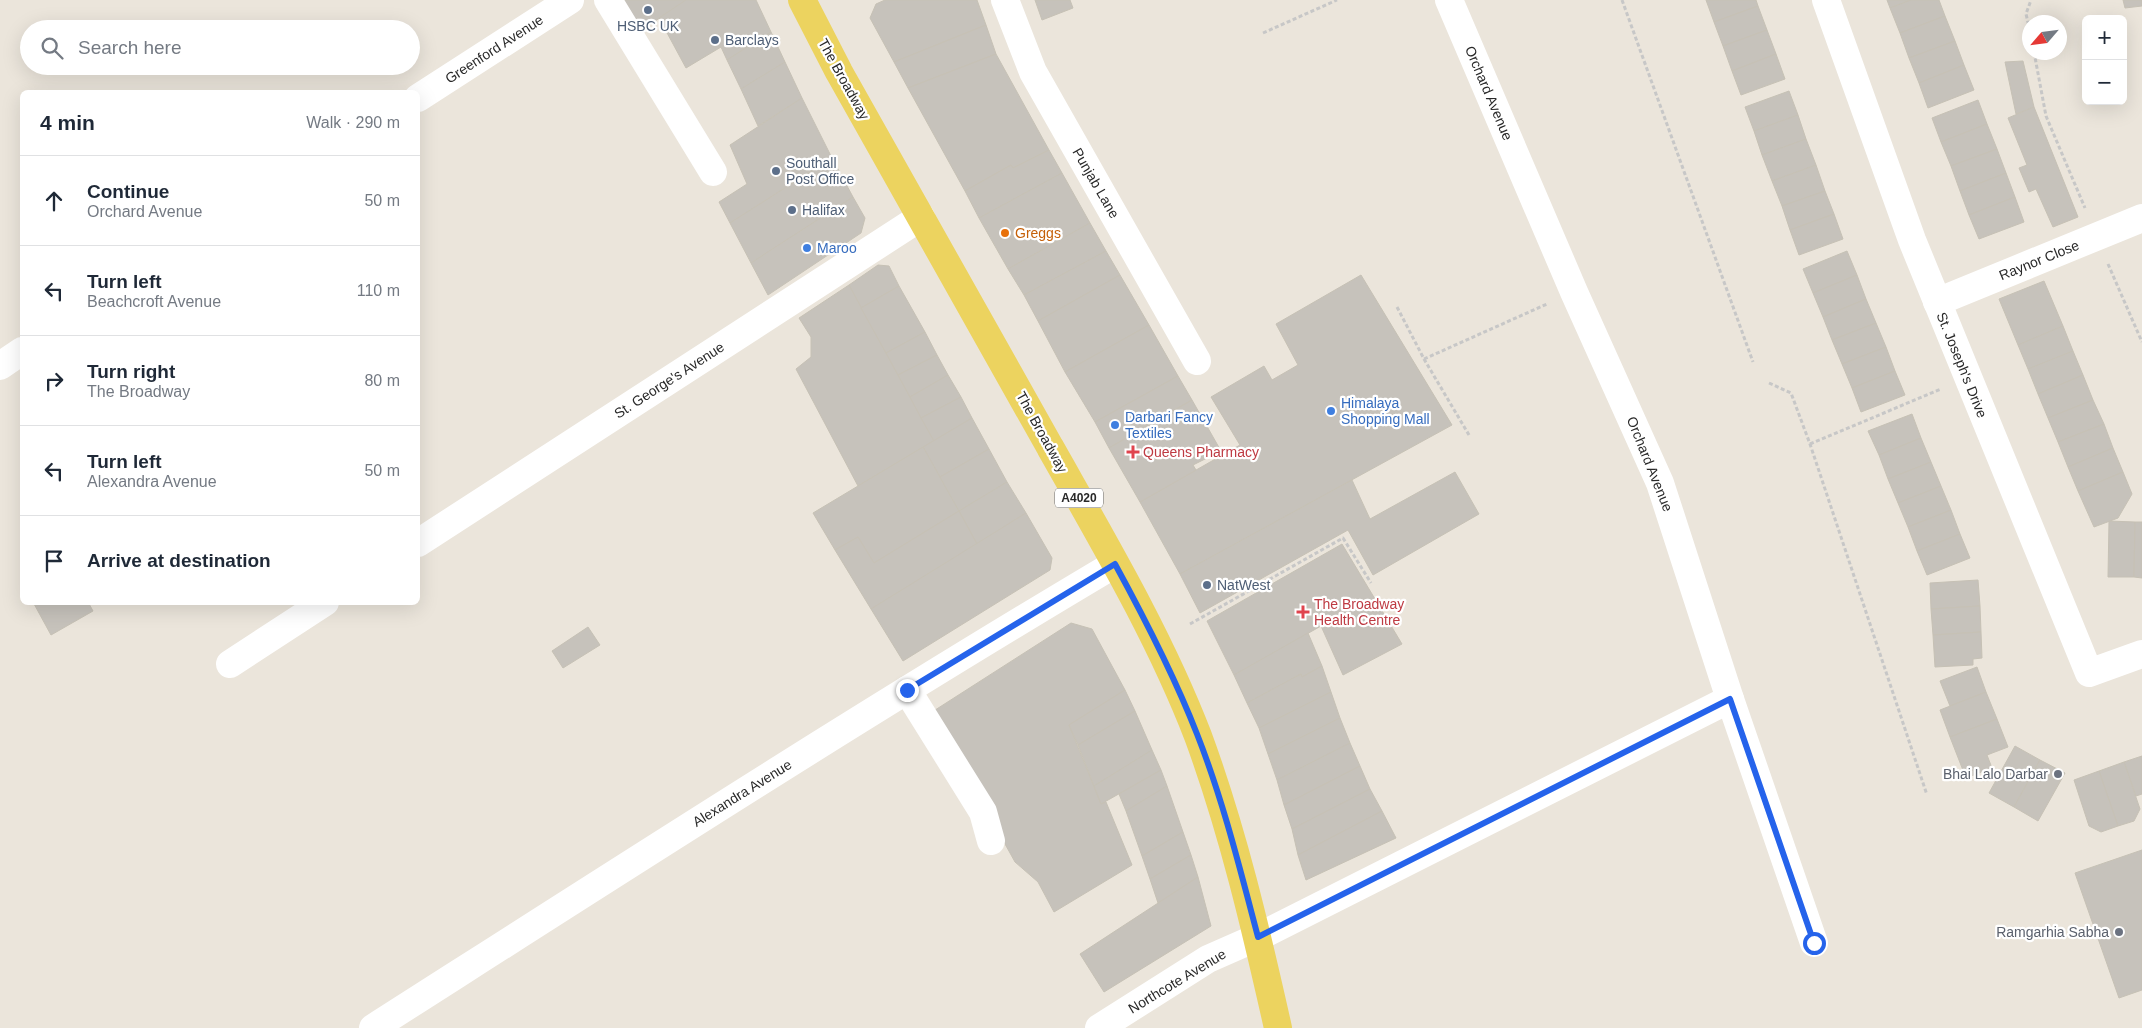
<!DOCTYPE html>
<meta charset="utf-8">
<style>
:root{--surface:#fff;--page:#f6f6f7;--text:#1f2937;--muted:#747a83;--line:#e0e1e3}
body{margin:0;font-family:Helvetica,sans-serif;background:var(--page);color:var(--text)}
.controls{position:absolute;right:15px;top:15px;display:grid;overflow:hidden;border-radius:8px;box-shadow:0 5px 20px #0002}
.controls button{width:45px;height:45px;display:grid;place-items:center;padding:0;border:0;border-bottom:1px solid var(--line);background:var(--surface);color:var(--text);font:25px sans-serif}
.compass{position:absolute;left:2022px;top:15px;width:45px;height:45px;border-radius:50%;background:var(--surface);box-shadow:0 5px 20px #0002;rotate:242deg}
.stop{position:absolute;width:15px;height:15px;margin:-11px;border:4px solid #2563eb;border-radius:50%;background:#fff}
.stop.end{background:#2563eb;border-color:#fff;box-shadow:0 1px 5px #0008}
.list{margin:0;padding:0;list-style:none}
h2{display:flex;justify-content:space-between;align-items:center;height:65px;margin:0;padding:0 20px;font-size:21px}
h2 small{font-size:16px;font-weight:400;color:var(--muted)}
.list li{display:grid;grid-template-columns:32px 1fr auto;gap:15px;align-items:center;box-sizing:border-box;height:90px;padding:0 20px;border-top:1px solid var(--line)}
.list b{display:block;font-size:19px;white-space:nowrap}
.list p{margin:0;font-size:16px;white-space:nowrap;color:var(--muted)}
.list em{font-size:16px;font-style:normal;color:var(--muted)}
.icon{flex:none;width:28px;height:28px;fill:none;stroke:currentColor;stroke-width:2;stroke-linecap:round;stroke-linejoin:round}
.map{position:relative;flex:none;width:2142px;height:1028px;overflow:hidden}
.search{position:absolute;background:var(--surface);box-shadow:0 5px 20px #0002;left:20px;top:20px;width:400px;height:55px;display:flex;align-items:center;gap:12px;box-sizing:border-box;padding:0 18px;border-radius:28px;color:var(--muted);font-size:19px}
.panel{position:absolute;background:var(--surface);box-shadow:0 5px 20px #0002;left:20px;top:90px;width:400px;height:515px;border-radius:8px}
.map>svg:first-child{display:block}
.building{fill:#c6c2bb;stroke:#c6c1b5}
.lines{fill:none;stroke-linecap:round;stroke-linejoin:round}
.path{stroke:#c7c7c7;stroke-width:3;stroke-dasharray:4 2.5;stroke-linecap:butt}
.minor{stroke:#fff;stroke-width:28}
.major{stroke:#ecd35f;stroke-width:28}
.route{stroke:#2563eb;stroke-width:6}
.service-dot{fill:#5c6f8a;stroke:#fff;stroke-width:2}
.food-dot{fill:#e8710a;stroke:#fff;stroke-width:2}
.shop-dot{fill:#3f7fe0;stroke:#fff;stroke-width:2}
.health-dot{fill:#e0444e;stroke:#fff;stroke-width:2}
.worship-dot{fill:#6b7280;stroke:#fff;stroke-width:2}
.labels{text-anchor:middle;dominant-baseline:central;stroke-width:4.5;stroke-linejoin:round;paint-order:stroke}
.shield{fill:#fff;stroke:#696969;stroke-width:1}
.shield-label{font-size:12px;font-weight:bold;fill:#292929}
.service-label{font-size:14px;fill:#4e5e75;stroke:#fff;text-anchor:start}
.street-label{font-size:14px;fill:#292929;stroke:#fff}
.food-label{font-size:14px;fill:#c56008;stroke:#fff;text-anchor:start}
.shop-label{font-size:14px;fill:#366cbe;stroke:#fff;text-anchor:start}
.health-label{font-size:14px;fill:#be3a42;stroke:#fff;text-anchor:start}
.worship-label{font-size:14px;fill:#5b616d;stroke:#fff;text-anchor:end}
</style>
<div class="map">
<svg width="2142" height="1028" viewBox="0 0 2142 1028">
<rect width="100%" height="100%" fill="#ebe5db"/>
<g class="building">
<polygon points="624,0 686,0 639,32"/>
<polygon points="686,0 756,0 771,32 727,60 721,47 686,68 659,18"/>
<polygon points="885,0 977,0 986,25 894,62 870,18 876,4"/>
<polygon points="1035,0 1070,0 1073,8 1042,20"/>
<polygon points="1706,0 1756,0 1758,6 1714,22"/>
<polygon points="1887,0 1911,0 1890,8"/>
<polygon points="1911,0 1939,0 1945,16 1900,33 1890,8"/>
<polygon points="2123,0 2142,0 2142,6 2125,8"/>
<polygon points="1758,6 1767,30 1723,46 1714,22"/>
<polygon points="1945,16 1955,41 1909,58 1900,33"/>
<polygon points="986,25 996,54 908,88 894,62"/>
<polygon points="1767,30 1776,54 1732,71 1723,46"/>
<polygon points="771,32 785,62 741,89 727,60"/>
<polygon points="1955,41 1964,65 1919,83 1909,58"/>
<polygon points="996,54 1049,150 1013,168 1011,165 965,191 908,88"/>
<polygon points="1776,54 1785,79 1741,95 1732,71"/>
<polygon points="2023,61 2034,107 2016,114 2005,62"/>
<polygon points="785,62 802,98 758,126 741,89"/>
<polygon points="1964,65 1974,90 1928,108 1919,83"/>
<polygon points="1789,91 1798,115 1754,131 1745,107"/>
<polygon points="802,98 832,158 730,223 719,202 747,184 730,145"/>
<polygon points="1978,100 1987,124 1941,142 1932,118"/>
<polygon points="2034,107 2078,217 2053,227 2036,189 2029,192 2019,168 2027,165 2008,118"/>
<polygon points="1798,115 1806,139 1762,155 1754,131"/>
<polygon points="1987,124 1997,149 1951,166 1941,142"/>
<polygon points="1806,139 1816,165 1772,181 1762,155"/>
<polygon points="1997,149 2006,173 1960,191 1951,166"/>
<polygon points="1049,150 1062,173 979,218 965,191 1011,165 1013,168"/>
<polygon points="832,158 853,197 751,263 730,223"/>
<polygon points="1816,165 1825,191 1782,206 1772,181"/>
<polygon points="1062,173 1090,223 1008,269 979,218"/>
<polygon points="2006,173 2015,197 1969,215 1960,191"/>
<polygon points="1825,191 1834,214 1790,230 1782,206"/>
<polygon points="853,197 865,218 861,233 768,295 751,263"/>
<polygon points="2015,197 2024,222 1979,239 1969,215"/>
<polygon points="1834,214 1843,239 1799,255 1790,230"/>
<polygon points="1090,223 1106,251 1024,295 1008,269"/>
<polygon points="1106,251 1120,275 1038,321 1024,295"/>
<polygon points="1847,251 1857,275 1813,293 1803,269"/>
<polygon points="878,265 889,266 899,286 861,308 849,285"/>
<polygon points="1120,275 1149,325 1065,372 1038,321"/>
<polygon points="1361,275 1452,425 1180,574 1140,502 1240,445 1211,397 1264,366 1272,380 1298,365 1276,324"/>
<polygon points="1857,275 1866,299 1823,317 1813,293"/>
<polygon points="2044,281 2063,326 2018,345 1999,299"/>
<polygon points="849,285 934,441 858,486 796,369 811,357 811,337 799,318"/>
<polygon points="899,286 925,332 886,353 861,308"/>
<polygon points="1866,299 1876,323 1832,340 1823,317"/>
<polygon points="1876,323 1886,347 1842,364 1832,340"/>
<polygon points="1149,325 1178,376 1095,422 1065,372"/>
<polygon points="2063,326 2073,351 2028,369 2018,345"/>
<polygon points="925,332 937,355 898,375 886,353"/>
<polygon points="1886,347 1895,371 1852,388 1842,364"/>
<polygon points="2073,351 2083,375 2038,394 2028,369"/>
<polygon points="937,355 948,375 910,397 898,375"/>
<polygon points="1895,371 1905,395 1861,412 1852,388"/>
<polygon points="948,375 961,397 921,418 910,397"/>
<polygon points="2083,375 2093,400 2048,418 2038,394"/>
<polygon points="1178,376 1192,400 1109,448 1095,422"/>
<polygon points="961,397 972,418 934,441 921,418"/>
<polygon points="1192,400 1221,451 1193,465 1196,470 1140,502 1109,448"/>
<polygon points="2093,400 2104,424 2058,442 2048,418"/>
<polygon points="1912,414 1921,438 1879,455 1868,431"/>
<polygon points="972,418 989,449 940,477 923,447"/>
<polygon points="2104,424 2113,448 2068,467 2058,442"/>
<polygon points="1921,438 1931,462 1888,479 1879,455"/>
<polygon points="923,447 959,511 874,563 858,537 835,550 813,513"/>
<polygon points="2113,448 2123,472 2078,491 2068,467"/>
<polygon points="989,449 1007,482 959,511 940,477"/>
<polygon points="1931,462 1941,486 1898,503 1888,479"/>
<polygon points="1455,472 1479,514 1373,575 1348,530 1200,613 1180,574 1352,480 1370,519"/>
<polygon points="2123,472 2132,494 2118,518 2094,527 2078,491"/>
<polygon points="1007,482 1026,513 977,544 959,511"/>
<polygon points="1941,486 1951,510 1908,527 1898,503"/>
<polygon points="1951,510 1960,534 1917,551 1908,527"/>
<polygon points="959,511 977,544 871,609 835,550 858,537 874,563"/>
<polygon points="1026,513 1052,558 1050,570 903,661 871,609"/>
<polygon points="2109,521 2135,522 2134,577 2108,577"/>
<polygon points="2135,522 2142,522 2142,578 2134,577"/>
<polygon points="1960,534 1970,558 1927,575 1917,551"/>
<polygon points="1342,544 1402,644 1343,675 1321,626 1234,675 1207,621"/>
<polygon points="1978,580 1980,606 1931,609 1930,583"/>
<polygon points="33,602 88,602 93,611 51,635"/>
<polygon points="1980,606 1981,632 1933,635 1931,609"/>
<polygon points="1071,623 1092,629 1125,690 1069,725 1101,804 1106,802 1132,865 1054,912 1038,882 1015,862 932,712"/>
<polygon points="588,627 600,645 563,668 552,651"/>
<polygon points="1981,632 1982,658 1973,659 1973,665 1935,667 1933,635"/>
<polygon points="1308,633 1322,666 1302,677 1301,674 1247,703 1234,675"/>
<polygon points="1322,666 1331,692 1259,728 1247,703 1301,674 1302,677"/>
<polygon points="1977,667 1986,692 1950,706 1940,681"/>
<polygon points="1125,690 1135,711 1078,745 1069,725"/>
<polygon points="1331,692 1340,718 1268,754 1259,728"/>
<polygon points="1986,692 1997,719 1950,737 1940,710"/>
<polygon points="1135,711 1152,750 1094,786 1078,745"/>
<polygon points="1340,718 1350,743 1277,780 1268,754"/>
<polygon points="1997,719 2008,747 1987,755 1992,768 1966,778 1950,737"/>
<polygon points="1350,743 1360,766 1284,805 1277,780"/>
<polygon points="2015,746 2040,760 2014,807 1989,793"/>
<polygon points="1152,750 1161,770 1101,804 1094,786"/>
<polygon points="2142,756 2142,794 2136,796 2124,762"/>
<polygon points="2040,760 2065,773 2038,821 2014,807"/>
<polygon points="2124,762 2140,809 2134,821 2118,826 2099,771"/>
<polygon points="1360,766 1370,789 1292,829 1284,805"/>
<polygon points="1161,770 1167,786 1126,811 1119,794"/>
<polygon points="2099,771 2118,826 2101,832 2089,826 2074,780"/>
<polygon points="1167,786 1183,832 1142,856 1126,811"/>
<polygon points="1370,789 1382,811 1298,855 1292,829"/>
<polygon points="1382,811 1396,838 1306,880 1298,855"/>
<polygon points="1183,832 1191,855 1150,879 1142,856"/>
<polygon points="2142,850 2142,990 2119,998 2075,873"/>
<polygon points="1191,855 1198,877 1158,903 1150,879"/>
<polygon points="1198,877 1211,926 1104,992 1080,954"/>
</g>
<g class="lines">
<g class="path">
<polyline points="1622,0 1753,362"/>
<polyline points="2030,31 2026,14 2031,0"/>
<polyline points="1263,33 1337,0"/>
<polyline points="2034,52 2046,116 2085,208"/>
<polyline points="2108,264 2142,342"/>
<polyline points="1397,307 1424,359 1469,435"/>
<polyline points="1424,359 1547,304"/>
<polyline points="1769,383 1791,393 1810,444 1927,795"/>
<polyline points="1810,444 1941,389"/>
<polyline points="1190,624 1343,538 1371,583"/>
</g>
<g class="minor">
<polyline points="608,0 713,172"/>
<polyline points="1005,0 1033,72 1197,361"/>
<polyline points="1449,0 1574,292 1660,483 1730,699 1814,943"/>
<polyline points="1826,0 1912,240 2089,673 2142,654"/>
<polyline points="418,98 570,0"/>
<polyline points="1937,302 2142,218"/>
<polyline points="0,366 22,351"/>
<polyline points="418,543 921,217"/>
<polyline points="230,664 325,602"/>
<polyline points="907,690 983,812 991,841"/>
<path d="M 373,1028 C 619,871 864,713 1115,564"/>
<polyline points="1099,1028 1208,959 1258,937 1730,699"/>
</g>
<path class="major" d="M 802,0 L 839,72 C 910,197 980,322 1050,447 C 1103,541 1159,635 1198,736 C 1233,831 1256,930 1278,1028"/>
</g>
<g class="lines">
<path class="route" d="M 907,690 L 1115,564 C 1145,619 1174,675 1197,734 C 1223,800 1240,869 1258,937 L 1730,699 L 1814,943"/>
</g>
<g class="service-dot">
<circle cx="648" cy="10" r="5"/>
<circle cx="715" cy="40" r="5"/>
<circle cx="776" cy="171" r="5"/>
<circle cx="792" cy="210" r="5"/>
<circle cx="1207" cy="585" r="5"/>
</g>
<circle class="food-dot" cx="1005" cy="233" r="5"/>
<g class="shop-dot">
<circle cx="807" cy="248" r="5"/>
<circle cx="1331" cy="411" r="5"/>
<circle cx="1115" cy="425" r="5"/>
</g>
<g class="health-dot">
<path d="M1130.5 444.5h5v5h5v5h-5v5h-5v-5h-5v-5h5z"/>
<path d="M1300.5 604.5h5v5h5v5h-5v5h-5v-5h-5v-5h5z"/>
</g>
<g class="worship-dot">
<circle cx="2058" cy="774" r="5"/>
<circle cx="2119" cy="932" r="5"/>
</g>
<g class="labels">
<rect class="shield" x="1055" y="488.5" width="48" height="19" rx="4"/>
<g class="shield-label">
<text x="1079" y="498">A4020</text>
</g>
<g class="service-label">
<text x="648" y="26" text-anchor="middle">HSBC UK</text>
<text x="725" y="40">Barclays</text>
<text x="786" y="163">Southall<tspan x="786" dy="16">Post Office</tspan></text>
<text x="802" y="210">Halifax</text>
<text x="1217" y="585">NatWest</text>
</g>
<g class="street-label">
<text transform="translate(494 49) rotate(-33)">Greenford Avenue</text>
<text transform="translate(844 79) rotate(61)">The Broadway</text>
<text transform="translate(1489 93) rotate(67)">Orchard Avenue</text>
<text transform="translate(1096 183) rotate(60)">Punjab Lane</text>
<text transform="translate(2039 260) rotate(-22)">Raynor Close</text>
<text transform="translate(1962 365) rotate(68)">St. Joseph's Drive</text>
<text transform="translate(669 380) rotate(-33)">St. George's Avenue</text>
<text transform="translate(1042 432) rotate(61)">The Broadway</text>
<text transform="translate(1650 464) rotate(68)">Orchard Avenue</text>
<text transform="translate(742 793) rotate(-32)">Alexandra Avenue</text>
<text transform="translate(1177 981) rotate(-31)">Northcote Avenue</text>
</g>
<g class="food-label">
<text x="1015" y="233">Greggs</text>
</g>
<g class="shop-label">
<text x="817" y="248">Maroo</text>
<text x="1341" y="403">Himalaya<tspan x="1341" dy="16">Shopping Mall</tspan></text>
<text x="1125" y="417">Darbari Fancy<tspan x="1125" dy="16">Textiles</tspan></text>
</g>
<g class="health-label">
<text x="1143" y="452">Queens Pharmacy</text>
<text x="1314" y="604">The Broadway<tspan x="1314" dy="16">Health Centre</tspan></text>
</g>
<g class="worship-label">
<text x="2048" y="774">Bhai Lalo Darbar</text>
<text x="2109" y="932">Ramgarhia Sabha</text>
</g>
</g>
</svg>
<div class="controls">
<button>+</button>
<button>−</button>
</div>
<svg class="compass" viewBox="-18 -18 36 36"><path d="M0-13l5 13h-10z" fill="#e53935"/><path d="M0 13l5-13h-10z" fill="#747a83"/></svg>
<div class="stop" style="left:1814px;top:943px"></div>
<div class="stop end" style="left:907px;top:690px"></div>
<div class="search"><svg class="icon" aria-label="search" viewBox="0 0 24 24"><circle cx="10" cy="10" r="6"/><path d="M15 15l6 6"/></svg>Search here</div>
<section class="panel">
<h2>4 min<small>Walk · 290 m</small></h2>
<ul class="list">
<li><svg class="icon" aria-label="ahead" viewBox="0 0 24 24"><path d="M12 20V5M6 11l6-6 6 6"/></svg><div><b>Continue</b><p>Orchard Avenue</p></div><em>50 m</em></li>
<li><svg class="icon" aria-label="left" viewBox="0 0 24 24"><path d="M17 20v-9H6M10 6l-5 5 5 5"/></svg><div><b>Turn left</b><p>Beachcroft Avenue</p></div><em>110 m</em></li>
<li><svg class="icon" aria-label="right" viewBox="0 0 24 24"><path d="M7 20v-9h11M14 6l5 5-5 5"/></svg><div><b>Turn right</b><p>The Broadway</p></div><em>80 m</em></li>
<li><svg class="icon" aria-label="left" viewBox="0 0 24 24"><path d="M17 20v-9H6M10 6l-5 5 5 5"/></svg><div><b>Turn left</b><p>Alexandra Avenue</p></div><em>50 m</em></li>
<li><svg class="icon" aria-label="arrive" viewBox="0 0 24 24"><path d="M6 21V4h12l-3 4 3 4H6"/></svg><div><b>Arrive at destination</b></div></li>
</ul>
</section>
</div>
